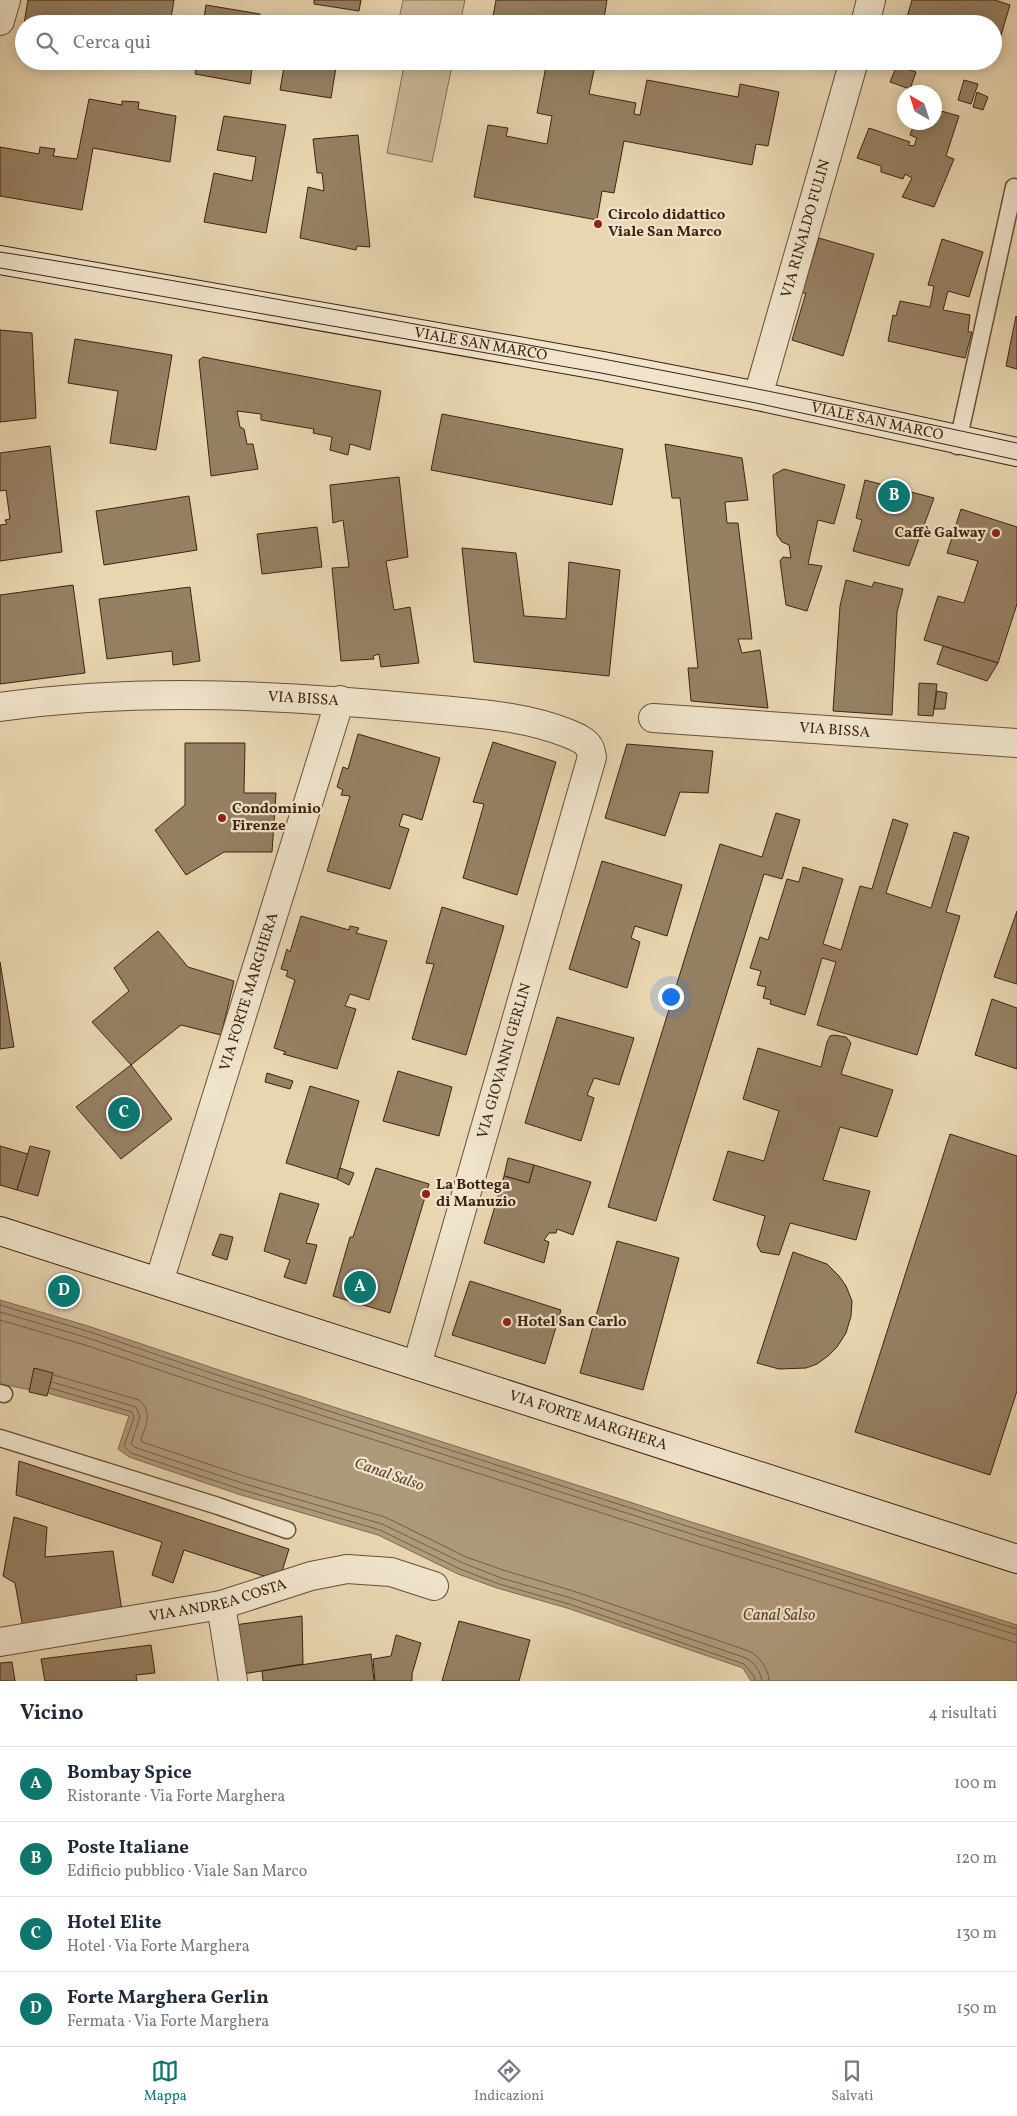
<!DOCTYPE html>
<html lang="it">
<meta charset="utf-8">
<style>
:root{--surface:#fff;--page:#f6f6f7;--text:#1f2937;--muted:#747a83;--line:#e0e1e3;--accent:#0f766e}
body{margin:0;font-family:Vollkorn,serif;background:var(--page);color:var(--text)}
.compass{position:absolute;left:897px;top:85px;width:45px;height:45px;border-radius:50%;background:var(--surface);box-shadow:0 2px 12px #0003;rotate:321deg}
.you{position:absolute;left:670px;top:996px;width:18px;height:18px;margin:-12px;border:4px solid #fff;border-radius:50%;background:#1a73e8;box-shadow:0 0 0 8px #1a73e833}
.badge{display:grid;place-items:center;width:32px;height:32px;border-radius:50%;background:var(--accent);color:#fff;font-size:16px;font-weight:700}
.pin{position:absolute;translate:-50% -50%;border:2px solid #fff;box-shadow:0 1px 5px #0006}
.list{margin:0;padding:0;list-style:none}
h2{display:flex;justify-content:space-between;align-items:center;height:65px;margin:0;padding:0 20px;font-size:21px}
h2 small{font-size:16px;font-weight:400;color:var(--muted)}
.list li{display:grid;grid-template-columns:32px 1fr auto;gap:15px;align-items:center;box-sizing:border-box;height:75px;padding:0 20px;border-top:1px solid var(--line)}
.list b{display:block;font-size:19px;white-space:nowrap}
.list p{margin:0;font-size:16px;white-space:nowrap;color:var(--muted)}
.list em{font-size:16px;font-style:normal;color:var(--muted)}
.icon{flex:none;width:28px;height:28px;fill:none;stroke:currentColor;stroke-width:2;stroke-linecap:round;stroke-linejoin:round}
.map{position:relative;flex:none;width:1017px;height:1681px;overflow:hidden}
.search{position:absolute;background:var(--surface);box-shadow:0 2px 12px #0003;left:15px;right:15px;top:15px;height:55px;display:flex;align-items:center;gap:12px;box-sizing:border-box;padding:0 18px;border-radius:28px;color:var(--muted);font-size:19px}
.sheet{height:365px;background:var(--surface)}
nav{display:flex;justify-content:space-around;align-items:center;box-sizing:border-box;height:70px;border-top:1px solid var(--line);background:var(--surface);font-size:14px;color:var(--muted)}
nav a{display:grid;justify-items:center;gap:2px}
nav .on{color:var(--accent)}
.map>svg:first-child{display:block}
.green{fill:#cbb896;stroke:#846e54}
.water{fill:#ae997b;stroke:#816a51}
.lines{fill:none;stroke-linecap:round;stroke-linejoin:round}
.shore{stroke:#765e46;stroke-width:1}
.building{fill:#968064;stroke:#3e2311}
.lane-casing{stroke:#685039;stroke-width:19}
.street-casing{stroke:#685039;stroke-width:30}
.secondary-casing{stroke:#3e2311;stroke-width:30}
.lane{stroke:#f0e4cc;stroke-width:16}
.street{stroke:#f0e4cc;stroke-width:28}
.secondary{stroke:#f0e4cc;stroke-width:28}
.tram{stroke:#3e2311;stroke-width:1}
.poi-dot{fill:#8f2418;stroke:#f0e4cc;stroke-width:2}
.labels{text-anchor:middle;dominant-baseline:central;stroke-width:4.5;stroke-linejoin:round;paint-order:stroke}
.poi-label{font-size:15px;font-weight:bold;fill:#3e2311;stroke:#f0e4cc;text-anchor:start}
.street-label{font-size:15px;fill:#3e2311;stroke:#f0e4cc}
.water-label{font-size:16px;font-style:italic;fill:#604631;stroke:#f0e4cc}
</style>
<div class="map">
<svg width="1017" height="1681" viewBox="0 0 1017 1681">
<rect width="100%" height="100%" fill="#e8d6b1"/>
<filter id="stains"><feTurbulence type="fractalNoise" baseFrequency=".004" numOctaves="4"/><feColorMatrix values="0 0 0 0 .2 0 0 0 0 .09 0 0 0 0 .02 0 0 0 .5 -.17"/></filter>
<radialGradient id="worn" r=".72"><stop offset=".6" stop-color="#630" stop-opacity="0"/><stop offset="1" stop-color="#630" stop-opacity=".3"/></radialGradient>
<g class="green">
<polygon points="403,0 465,0 460,24 398,24"/>
<polygon points="405,61 425,61 452,66 432,162 387,153"/>
</g>
<polygon class="water" points="0,1300 88,1326 228,1373 701,1525 1017,1625 1017,1681 751,1681 743,1668 567,1608 497,1588 458,1574 378,1535 241,1495 129,1457 118,1449 129,1416 47,1393 0,1384"/>
<g class="lines">
<g class="shore">
<polyline points="0,1305 87,1331 226,1378 699,1530 1017,1629"/>
<polyline points="0,1312 85,1337 224,1384 698,1536 1017,1635"/>
<polyline points="0,1320 82,1344 222,1391 695,1543 1017,1643"/>
<path d="M 54,1375 L 139,1400 C 153,1412 146,1425 141,1439 L 142,1442 L 247,1477 L 385,1517 L 466,1557 L 503,1570 L 573,1591 L 749,1651 C 759,1656 769,1669 769,1681"/>
<path d="M 52,1382 L 136,1407 L 140,1417 L 131,1444 L 134,1447 L 245,1484 L 382,1524 L 463,1563 L 501,1578 L 571,1598 L 746,1658 C 754,1662 761,1672 762,1681"/>
<polyline points="50,1388 132,1412 134,1418 124,1446 131,1453 243,1490 380,1530 460,1569 499,1584 569,1604 744,1664 754,1676 755,1681"/>
</g>
</g>
<g class="building">
<polygon points="28,0 174,0 170,24 24,24"/>
<polygon points="314,0 361,0 359,11 314,4"/>
<polygon points="496,0 607,0 603,24 532,24 493,16"/>
<polygon points="912,0 995,0 1010,5 996,52 993,51 993,24 905,24"/>
<polygon points="206,5 260,14 259,24 203,24"/>
<polygon points="197,61 253,61 250,84 195,74"/>
<polygon points="285,61 337,61 331,98 280,90"/>
<polygon points="547,61 596,61 589,94 636,103 634,114 640,115 647,80 738,97 740,84 779,92 768,146 756,144 752,165 624,141 614,193 602,191 597,220 474,197 488,125 508,128 506,136 547,144 552,116 537,113"/>
<polygon points="897,65 916,72 910,89 890,82"/>
<polygon points="964,80 978,84 971,104 958,100"/>
<polygon points="977,92 988,97 983,110 973,107"/>
<polygon points="89,99 122,105 122,101 139,102 138,109 176,116 170,162 93,148 82,210 0,196 0,147 39,154 40,147 55,149 53,156 77,159"/>
<polygon points="934,109 959,116 946,156 954,159 934,207 902,197 912,178 905,174 903,179 881,172 881,166 857,158 869,128 910,142 908,145 914,146 917,138 910,135 915,122 934,122"/>
<polygon points="224,116 286,125 266,233 204,222 214,173 252,181 256,157 217,150"/>
<polygon points="358,135 370,247 357,246 356,250 300,238 308,187 324,191 322,173 317,173 313,139"/>
<polygon points="819,238 874,254 843,356 792,340 806,293 802,293"/>
<polygon points="942,239 983,252 969,297 948,291 943,310 970,315 968,332 972,332 965,358 888,341 893,315 896,316 900,301 930,307 934,286 928,285"/>
<polygon points="1016,316 1017,317 1017,369 1006,366"/>
<polygon points="0,330 32,333 36,418 0,422"/>
<polygon points="75,339 172,355 156,450 110,443 118,391 68,383"/>
<polygon points="203,357 381,391 370,450 350,444 348,455 330,450 332,437 313,433 314,429 261,420 261,414 237,411 240,427 244,429 247,444 253,444 258,469 211,476 199,360"/>
<polygon points="442,414 623,449 612,505 431,470"/>
<polygon points="665,444 742,458 748,500 725,502 727,523 738,523 752,639 738,639 742,653 760,650 768,708 691,701 688,668 698,668 680,498 672,498"/>
<polygon points="50,446 62,552 0,561 0,525 7,524 5,520 10,519 6,490 0,491 0,453"/>
<polygon points="784,469 845,485 834,524 818,520 808,564 822,566 807,611 786,605 780,561 783,557 791,558 789,545 782,542 777,535 773,475"/>
<polygon points="399,477 408,557 386,561 394,610 410,607 419,663 381,667 379,654 373,656 374,659 341,661 332,568 349,567 343,520 333,523 330,485"/>
<polygon points="865,480 934,498 909,566 853,551 862,520 856,518"/>
<polygon points="189,496 197,550 104,565 96,511"/>
<polygon points="961,509 1017,527 1017,604 998,663 924,640 938,596 964,603 978,561 947,553"/>
<polygon points="317,527 322,567 262,574 257,534"/>
<polygon points="462,548 516,553 524,616 566,619 569,562 620,570 609,676 474,662"/>
<polygon points="846,580 872,587 874,582 903,589 897,612 892,715 833,711 840,606"/>
<polygon points="73,585 85,673 0,684 0,595"/>
<polygon points="190,587 200,661 173,665 172,651 107,659 99,599"/>
<polygon points="943,646 998,663 987,681 937,664"/>
<polygon points="919,683 937,684 933,716 918,715"/>
<polygon points="937,691 947,693 945,709 934,709"/>
<polygon points="358,734 440,758 422,820 403,814 399,826 409,829 390,889 327,871 350,796 341,795 343,790 337,787 343,767 348,769"/>
<polygon points="493,742 556,762 517,895 463,878 484,804 473,802"/>
<polygon points="185,743 245,743 244,793 276,793 272,852 224,852 186,875 155,830 185,805"/>
<polygon points="627,744 713,751 708,793 680,792 665,836 605,818"/>
<polygon points="776,813 800,820 782,879 764,874 656,1221 608,1207 720,844 762,857"/>
<polygon points="893,819 908,824 886,893 931,908 954,832 969,837 946,912 960,916 917,1055 817,1025 836,962 822,958 805,1015 770,1004 771,1000 763,998 766,987 757,985 761,971 750,968 760,937 768,940 787,879 799,882 803,867 843,879 823,944 841,950 860,886 872,889"/>
<polygon points="602,861 682,885 667,936 635,926 631,938 640,942 627,988 569,969"/>
<polygon points="442,907 504,926 466,1055 412,1039 434,964 426,963"/>
<polygon points="1017,911 1017,984 994,977"/>
<polygon points="301,916 349,930 350,926 359,928 356,933 387,941 369,1000 350,994 345,1006 356,1009 337,1069 283,1054 286,1052 274,1048 295,980 286,976 288,971 281,969 287,949 290,952"/>
<polygon points="158,931 188,967 234,981 221,1035 181,1025 131,1065 92,1022 129,991 114,968"/>
<polygon points="0,962 14,1047 0,1049"/>
<polygon points="992,999 1017,1008 1017,1069 975,1055"/>
<polygon points="557,1017 634,1038 619,1085 594,1078 587,1095 594,1098 581,1141 525,1123"/>
<polygon points="834,1035 846,1037 851,1043 841,1074 893,1090 877,1137 840,1127 823,1180 870,1191 856,1240 790,1223 779,1255 761,1252 757,1245 765,1216 713,1200 728,1151 764,1161 779,1111 743,1099 758,1048 821,1067 827,1042 830,1036"/>
<polygon points="131,1065 172,1119 121,1159 76,1107"/>
<polygon points="398,1071 452,1087 439,1136 383,1121"/>
<polygon points="267,1073 293,1081 290,1089 265,1082"/>
<polygon points="310,1086 359,1101 337,1179 286,1163"/>
<polygon points="950,1134 1017,1156 1017,1391 990,1475 855,1432"/>
<polygon points="0,1146 28,1154 17,1190 0,1185"/>
<polygon points="30,1146 50,1151 38,1196 17,1190"/>
<polygon points="508,1158 534,1165 529,1183 504,1176"/>
<polygon points="534,1165 591,1182 573,1235 557,1229 556,1233 549,1233 544,1240 549,1242 544,1263 484,1243 504,1176 529,1183"/>
<polygon points="340,1168 354,1173 349,1185 337,1179"/>
<polygon points="376,1168 429,1184 390,1313 333,1296 350,1237 353,1237"/>
<polygon points="280,1193 319,1204 306,1243 317,1245 306,1284 284,1277 290,1260 264,1251"/>
<polygon points="220,1234 233,1237 227,1260 212,1255"/>
<polygon points="617,1241 679,1258 643,1390 580,1373"/>
<polygon points="793,1252 827,1264 839,1276 846,1286 852,1301 851,1316 846,1333 837,1347 828,1356 817,1364 806,1368 779,1369 757,1363"/>
<polygon points="470,1281 561,1310 545,1364 452,1335"/>
<polygon points="34,1368 53,1373 47,1396 29,1392"/>
<polygon points="19,1461 289,1549 279,1581 184,1550 173,1583 152,1575 162,1542 16,1495"/>
<polygon points="14,1517 47,1527 45,1557 113,1551 123,1618 24,1634 15,1583 3,1576"/>
<polygon points="302,1616 303,1664 237,1675 234,1625"/>
<polygon points="459,1621 530,1640 519,1681 442,1681"/>
<polygon points="396,1635 421,1643 412,1674 412,1681 375,1681 373,1659 391,1656"/>
<polygon points="151,1645 155,1673 136,1675 137,1681 45,1681 41,1659"/>
<polygon points="371,1654 374,1681 263,1681 262,1671"/>
<polygon points="12,1662 15,1681 0,1681 0,1663"/>
</g>
<g class="lines">
<defs>
<g id="lane">
<polyline points="957,446 1014,187"/>
<polyline points="0,1393 4,1394"/>
<polyline points="0,1438 218,1506 287,1530"/>
</g>
<g id="street">
<polyline points="0,21 6,0"/>
<polyline points="865,24 871,0"/>
<path id="s1" d="M 758,396 L 854,61"/>
<path id="s2" d="M 0,707 C 146,686 295,696 441,710 C 484,714 526,717 567,733 C 574,736 585,740 589,747 C 591,749 591,754 592,757 L 417,1365"/>
<path id="s3" d="M 653,718 L 1017,743"/>
<path id="s4" d="M 159,1282 L 340,700"/>
<polyline points="221,1605 233,1681"/>
<path id="s5" d="M 0,1642 L 221,1605 L 311,1576 L 347,1569 L 391,1572 L 434,1586"/>
</g>
<g id="secondary">
<path id="s6" d="M 0,260 L 603,366 L 758,396 L 1017,452"/>
<path id="s7" d="M 0,1231 L 1017,1559"/>
</g>
</defs>
<use href="#lane" class="lane-casing"/>
<use href="#street" class="street-casing"/>
<use href="#secondary" class="secondary-casing"/>
<use href="#lane" class="lane"/>
<use href="#street" class="street"/>
<use href="#secondary" class="secondary"/>
<g class="tram">
<path d="M 0,252 C 118,270 236,292 354,313 C 576,353 797,395 1017,443"/>
<polyline points="0,268 601,373 756,403 1017,460"/>
</g>
</g>
<g class="poi-dot">
<circle cx="598" cy="224" r="5"/>
<circle cx="996" cy="533" r="5"/>
<circle cx="222" cy="818" r="5"/>
<circle cx="426" cy="1194" r="5"/>
<circle cx="507" cy="1322" r="5"/>
</g>
<g class="labels">
<g class="poi-label">
<text x="608" y="215">Circolo didattico<tspan x="608" dy="17">Viale San Marco</tspan></text>
<text x="986" y="533" text-anchor="end">Caffè Galway</text>
<text x="232" y="809">Condominio<tspan x="232" dy="17">Firenze</tspan></text>
<text x="436" y="1185">La Bottega<tspan x="436" dy="17">di Manuzio</tspan></text>
<text x="517" y="1322">Hotel San Carlo</text>
</g>
<g class="street-label">
<text stroke="none"><textPath href="#s1" startOffset="174">VIA RINALDO FULIN</textPath></text>
<text stroke="none"><textPath href="#s6" startOffset="488">VIALE SAN MARCO</textPath></text>
<text stroke="none"><textPath href="#s6" startOffset="892">VIALE SAN MARCO</textPath></text>
<text stroke="none"><textPath href="#s2" startOffset="304">VIA BISSA</textPath></text>
<text stroke="none"><textPath href="#s3" startOffset="182">VIA BISSA</textPath></text>
<text stroke="none"><textPath href="#s4" startOffset="304">VIA FORTE MARGHERA</textPath></text>
<text transform="translate(505 1061) rotate(-74)">VIA GIOVANNI GERLIN</text>
<text stroke="none"><textPath href="#s7" startOffset="618">VIA FORTE MARGHERA</textPath></text>
<text stroke="none"><textPath href="#s5" startOffset="222">VIA ANDREA COSTA</textPath></text>
</g>
<g class="water-label">
<text transform="translate(389 1475) rotate(19)">Canal Salso</text>
<text x="779" y="1616">Canal Salso</text>
</g>
</g>
<rect width="100%" height="100%" filter="url(#stains)"/>
<rect width="100%" height="100%" fill="url(#worn)"/>
</svg>
<svg class="compass" viewBox="-18 -18 36 36"><path d="M0-13l5 13h-10z" fill="#e53935"/><path d="M0 13l5-13h-10z" fill="#747a83"/></svg>
<div class="you"></div>
<div class="pin badge" style="left:360px;top:1287px">A</div>
<div class="pin badge" style="left:894px;top:496px">B</div>
<div class="pin badge" style="left:124px;top:1113px">C</div>
<div class="pin badge" style="left:64px;top:1291px">D</div>
<div class="search"><svg class="icon" aria-label="search" viewBox="0 0 24 24"><circle cx="10" cy="10" r="6"/><path d="M15 15l6 6"/></svg>Cerca qui</div>
</div>
<section class="sheet">
<h2>Vicino<small>4 risultati</small></h2>
<ul class="list">
<li><span class="badge">A</span><div><b>Bombay Spice</b><p>Ristorante · Via Forte Marghera</p></div><em>100 m</em></li>
<li><span class="badge">B</span><div><b>Poste Italiane</b><p>Edificio pubblico · Viale San Marco</p></div><em>120 m</em></li>
<li><span class="badge">C</span><div><b>Hotel Elite</b><p>Hotel · Via Forte Marghera</p></div><em>130 m</em></li>
<li><span class="badge">D</span><div><b>Forte Marghera Gerlin</b><p>Fermata · Via Forte Marghera</p></div><em>150 m</em></li>
</ul>
</section>
<nav>
<a class="on"><svg class="icon" aria-label="map" viewBox="0 0 24 24"><path d="M3 6l6-2 6 2 6-2v14l-6 2-6-2-6 2zM9 4v14M15 6v14"/></svg>Mappa</a>
<a><svg class="icon" aria-label="directions" viewBox="0 0 24 24"><path d="M12 3l9 9-9 9-9-9zM9 14v-3h6M13 9l2 2-2 2"/></svg>Indicazioni</a>
<a><svg class="icon" aria-label="saved" viewBox="0 0 24 24"><path d="M7 4h10v16l-5-4-5 4z"/></svg>Salvati</a>
</nav>
